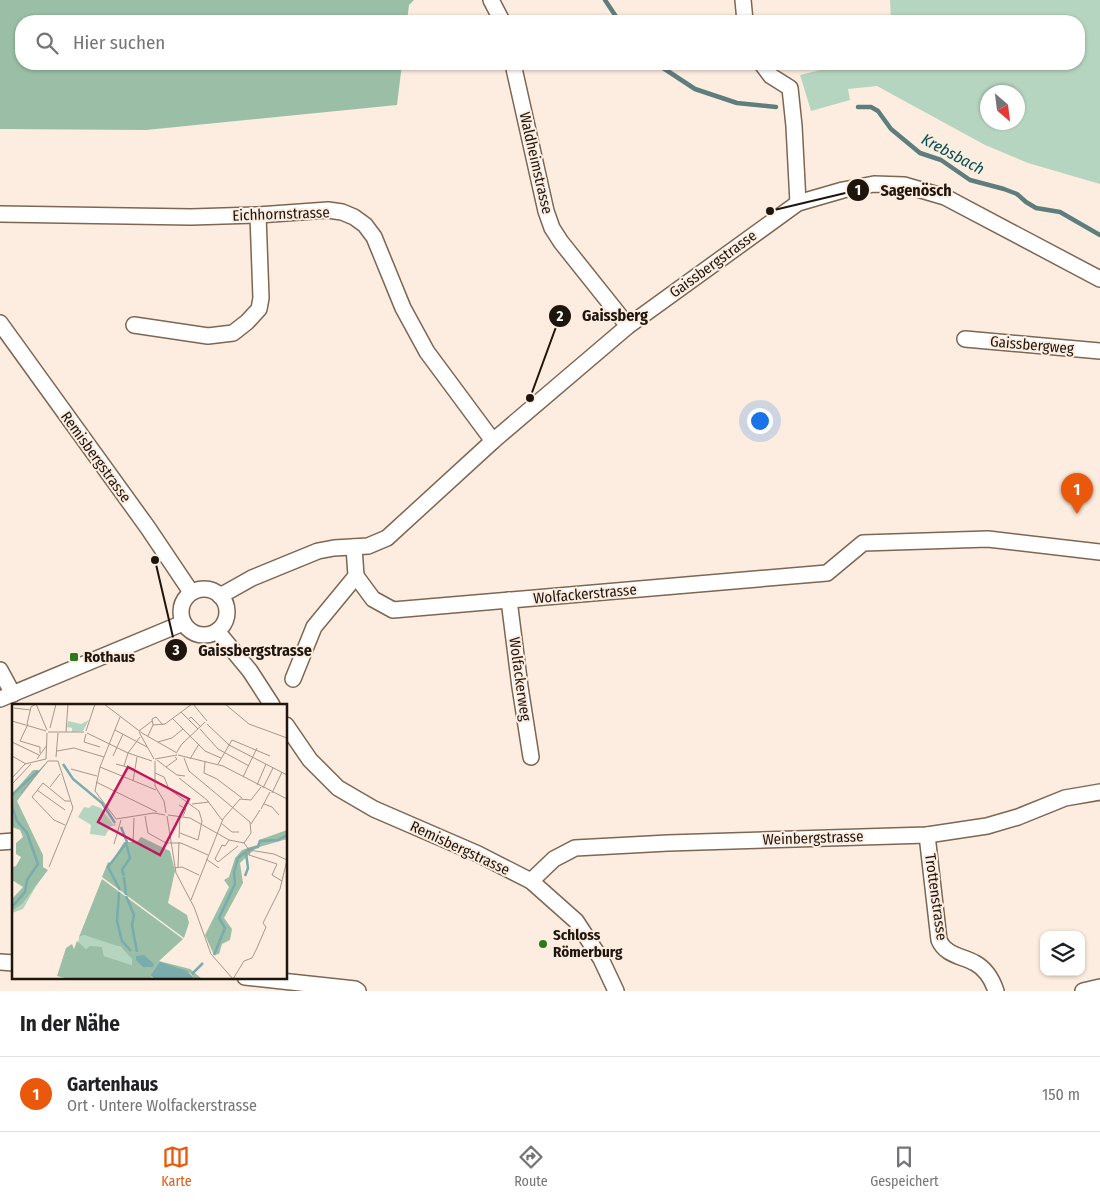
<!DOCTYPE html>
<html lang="de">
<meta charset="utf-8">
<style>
:root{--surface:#fff;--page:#f2f2f2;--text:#202124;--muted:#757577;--line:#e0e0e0;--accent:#ea580c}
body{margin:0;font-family:"Fira Sans Condensed",sans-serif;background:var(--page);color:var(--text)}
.controls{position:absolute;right:15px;bottom:15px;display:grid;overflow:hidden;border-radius:10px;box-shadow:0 1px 4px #0004}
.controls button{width:45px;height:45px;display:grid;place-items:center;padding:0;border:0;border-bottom:1px solid var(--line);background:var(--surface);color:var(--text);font:25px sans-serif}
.compass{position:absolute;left:980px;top:85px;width:45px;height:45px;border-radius:50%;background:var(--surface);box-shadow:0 1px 4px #0004;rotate:152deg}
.you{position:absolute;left:759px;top:420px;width:18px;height:18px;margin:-12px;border:4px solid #fff;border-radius:50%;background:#1a73e8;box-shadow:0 0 0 8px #1a73e833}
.badge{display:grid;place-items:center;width:32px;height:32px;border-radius:50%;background:var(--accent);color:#fff;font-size:16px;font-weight:700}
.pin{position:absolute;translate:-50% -41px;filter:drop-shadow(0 1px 2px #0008)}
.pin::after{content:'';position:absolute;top:26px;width:18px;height:15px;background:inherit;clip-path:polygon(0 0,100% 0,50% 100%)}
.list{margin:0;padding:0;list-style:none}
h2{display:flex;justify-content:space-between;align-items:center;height:65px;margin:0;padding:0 20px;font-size:21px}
h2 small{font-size:16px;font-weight:400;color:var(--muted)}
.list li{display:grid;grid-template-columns:32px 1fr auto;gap:15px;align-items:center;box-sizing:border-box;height:75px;padding:0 20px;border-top:1px solid var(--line)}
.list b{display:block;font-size:19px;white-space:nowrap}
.list p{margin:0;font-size:16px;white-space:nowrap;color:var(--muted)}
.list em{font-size:16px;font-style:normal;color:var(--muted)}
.icon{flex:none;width:28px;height:28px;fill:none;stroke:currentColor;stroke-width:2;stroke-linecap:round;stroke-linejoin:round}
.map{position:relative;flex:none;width:1100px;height:991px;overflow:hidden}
.search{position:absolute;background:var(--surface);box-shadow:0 1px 4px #0004;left:15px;right:15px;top:15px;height:55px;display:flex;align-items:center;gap:12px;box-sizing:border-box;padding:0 18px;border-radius:20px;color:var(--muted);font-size:19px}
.sheet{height:140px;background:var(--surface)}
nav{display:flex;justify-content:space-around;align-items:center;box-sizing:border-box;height:70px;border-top:1px solid var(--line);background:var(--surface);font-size:14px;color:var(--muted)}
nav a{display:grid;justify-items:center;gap:2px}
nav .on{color:var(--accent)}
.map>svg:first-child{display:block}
.green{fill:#b6d5c0;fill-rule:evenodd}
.forest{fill:#9abfa6}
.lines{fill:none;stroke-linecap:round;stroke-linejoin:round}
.stream{stroke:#5e7e7d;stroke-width:4.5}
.minor-casing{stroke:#7d6652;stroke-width:18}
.minor{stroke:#fff;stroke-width:15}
.poi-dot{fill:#2e781e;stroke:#fdede0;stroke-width:2}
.labels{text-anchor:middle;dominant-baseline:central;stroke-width:4;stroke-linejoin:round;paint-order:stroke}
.street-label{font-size:15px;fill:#1e150d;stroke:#fdede0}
.poi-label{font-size:15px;font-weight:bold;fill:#1e150d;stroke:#fdede0;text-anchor:start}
.water-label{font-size:16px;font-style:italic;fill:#004d51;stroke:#fdede0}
.inset-river{fill:none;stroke:#7aabad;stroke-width:2.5}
.inset-road{fill:none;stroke:#a4978c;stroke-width:1}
.view{fill:#c2185b;fill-opacity:0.15;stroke:#c2185b;stroke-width:2.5}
.inset-edge{fill:none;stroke:#1e150d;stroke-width:2.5}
.leader{fill:none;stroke:#1e150d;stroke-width:2}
.callout-dot{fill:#1e150d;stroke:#fdede0;stroke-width:2}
.mark-label{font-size:15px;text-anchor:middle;font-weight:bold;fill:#fff}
.callout-label{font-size:16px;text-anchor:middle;font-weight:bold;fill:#1e150d;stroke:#fdede0;stroke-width:4;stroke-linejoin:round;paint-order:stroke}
</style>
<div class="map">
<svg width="1100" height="991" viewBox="0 0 1100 991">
<rect width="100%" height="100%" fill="#fdede0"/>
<path class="green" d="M 890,0 L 1100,0 L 1100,184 L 1028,163 L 985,145 L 877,86 L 848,89 L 850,100 L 811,111 L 800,75 L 845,64 L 1079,64 L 1079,21 L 891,21 ZM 988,92 L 1018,92 L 1018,122 L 988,122 Z"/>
<polygon class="forest" points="0,0 414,0 409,5 407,21 21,21 21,64 402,64 397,105 146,130 0,129"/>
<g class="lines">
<g class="stream">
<polyline points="605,0 619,21"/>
<polyline points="657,64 695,89 737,103 776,107"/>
<polyline points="858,107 871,107 878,111 891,129 920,153 941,160 970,180 1004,189 1017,194 1026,202 1036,208 1060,212 1100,235"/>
</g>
<defs>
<g id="minor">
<polyline points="491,0 502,21"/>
<polyline points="743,0 745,21"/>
<polyline points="513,64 546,211 552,228 561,242 628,326"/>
<polyline points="762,64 771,76 790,88 794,126 798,203"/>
<polyline points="0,214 191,217 258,215 328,210 342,212 354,217 365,225 374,237 403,308 427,352 493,441"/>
<polyline points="0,323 148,528 191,592"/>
<polyline points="134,325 208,336 233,333 247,322 259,309 261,298 258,215"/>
<polyline points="965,339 1100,351"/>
<polyline points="356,576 373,599 393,610 827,573 863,543 988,539 1100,552"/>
<circle cx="204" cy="612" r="23"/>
<polyline points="220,596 252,578 318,551 334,548 368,546 387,538 493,441 628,326 798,203 843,190 874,184 904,185 945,197 1100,279"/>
<polyline points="509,600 520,687 531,757"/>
<polyline points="217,631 250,671 272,705"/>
<polyline points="0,670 13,694"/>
<polyline points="293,679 314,627 356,576 354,547"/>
<polyline points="0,699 183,623"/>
<polyline points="286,725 310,760 338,788 374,809 478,854 531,881 576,921 601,959 616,991"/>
<path d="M 927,835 L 939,940 C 945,955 962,956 975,963 C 986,969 992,979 996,991"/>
<polyline points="0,842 14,841"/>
<polyline points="531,881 554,859 575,848 668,843 927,835 987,826 1018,817 1065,798 1100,792"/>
<polyline points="0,962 14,963"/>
<polyline points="245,977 355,989 358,991"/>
<polyline points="1083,991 1100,987"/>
</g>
</defs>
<use href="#minor" class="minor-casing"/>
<use href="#minor" class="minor"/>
</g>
<g class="poi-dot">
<rect x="69" y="652" width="10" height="10" rx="2.5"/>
<circle cx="543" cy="944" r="5"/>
</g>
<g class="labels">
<g class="street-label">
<text transform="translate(536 163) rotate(77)">Waldheimstrasse</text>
<text transform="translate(281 214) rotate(-2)">Eichhornstrasse</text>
<text transform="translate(713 264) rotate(-36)">Gaissbergstrasse</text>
<text transform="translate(1032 345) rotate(5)">Gaissbergweg</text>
<text transform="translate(96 457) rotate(54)">Remisbergstrasse</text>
<text transform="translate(585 594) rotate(-5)">Wolfackerstrasse</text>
<text transform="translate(520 679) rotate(82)">Wolfackerweg</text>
<text transform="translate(813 838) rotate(-2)">Weinbergstrasse</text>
<text transform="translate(460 848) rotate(25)">Remisbergstrasse</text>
<text transform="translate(936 897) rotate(82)">Trottenstrasse</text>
</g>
<g class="poi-label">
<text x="84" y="657">Rothaus</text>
<text x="553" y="935">Schloss<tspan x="553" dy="17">Römerburg</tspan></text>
</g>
<g class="water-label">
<text transform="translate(953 154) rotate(28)">Krebsbach</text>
</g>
</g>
<g transform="translate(12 704)">
<rect width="275" height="275" fill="#fdede0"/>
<path d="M 77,16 L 71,27 L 60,28 L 60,24 L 55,23 L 56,17 L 69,20 ZM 80,101 L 89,104 L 101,120 L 106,121 L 99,122 L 93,132 L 78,130 L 79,121 L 66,113 L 72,103 L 77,104 ZM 24,182 L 11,205 L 0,209 L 0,207 ZM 72,231 L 94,236 L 114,246 L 120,255 L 120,261 L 92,252 L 90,243 L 74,245 L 66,240 L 67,233 Z" fill="#b6d5c0"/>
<path d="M 35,58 L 5,97 L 31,151 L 31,163 L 36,166 L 11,199 L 0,207 L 0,195 L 11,183 L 0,176 L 0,163 L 4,162 L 9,153 L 4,150 L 4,139 L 11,133 L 8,126 L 0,123 L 0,90 L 21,66 L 27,66 ZM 275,126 L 275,135 L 244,144 L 228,159 L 231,179 L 212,214 L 220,225 L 218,236 L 210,240 L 207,250 L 202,251 L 193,231 L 217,183 L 212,176 L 217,173 L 223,154 L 230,146 L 245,141 L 247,136 ZM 129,133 L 158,147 L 163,167 L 156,199 L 175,211 L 177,219 L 172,234 L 90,173 L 96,158 L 99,159 L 112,138 L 125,138 ZM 90,175 L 171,235 L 147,257 L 178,265 L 190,275 L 183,275 L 178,269 L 169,266 L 139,273 L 142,275 L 57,275 L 45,272 L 54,244 L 60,240 L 62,245 L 65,237 L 74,245 L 78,242 L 90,243 L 92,252 L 120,261 L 120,255 L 109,243 L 72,231 L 67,233 Z" fill="#9abfa6"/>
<path d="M 132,251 L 142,260 L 141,263 L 131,263 L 124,256 L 124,252 ZM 148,258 L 175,267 L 183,275 L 141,274 L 139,271 Z" fill="#7aabad"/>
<path class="inset-river" d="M 51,60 L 61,75 L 90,99 L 103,119M 0,91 L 26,67M 0,103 L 5,117 L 15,129 L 26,160 L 15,176 L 13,188 L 0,203M 112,172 L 110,166 L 118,154 L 114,139M 233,172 L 236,164 L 234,149M 112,173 L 114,191M 108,186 L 96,163 L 115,138 L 109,123M 107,188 L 105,217 L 110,237 L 119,247M 114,192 L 122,211 L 120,221 L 125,248M 202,251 L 213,224 L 207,214 L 223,180 L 222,168 L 226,154 L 237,145 L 246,143 L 248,137 L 266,136 L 275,131M 180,270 L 191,259"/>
<path class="inset-road" d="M 24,0 L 35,26M 92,0 L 130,29 L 165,49M 181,0 L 195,17M 213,0 L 237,20 L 275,34M 2,4 L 19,6M 169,8 L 186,25M 108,13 L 88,63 L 83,87 L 104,115 L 142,109 L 153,111M 161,15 L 193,47 L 209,54M 176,16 L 179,13 L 189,23M 0,17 L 34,27M 15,20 L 19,3 L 24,0M 195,20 L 217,41 L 275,71M 141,21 L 140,15 L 144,13 L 151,21M 38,24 L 44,0M 188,25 L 206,45 L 237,62M 103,26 L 135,43M 74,27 L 83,0M 127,27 L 140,17M 36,28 L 72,28M 54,28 L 56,0M 127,28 L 142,55M 75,29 L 116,49 L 140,57M 74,30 L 72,38 L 88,43M 136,32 L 141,21 L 153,20 L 180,0M 8,37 L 28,43 L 28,49M 8,37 L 16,20M 0,38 L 27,51M 146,38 L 160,34 L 171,25M 45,47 L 62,44 L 92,53M 165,48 L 169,41 L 193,18M 166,51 L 211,62 L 275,95M 0,52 L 14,60M 101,52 L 111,30M 44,53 L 46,29M 172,54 L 177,67 L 238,118 L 239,129 L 232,139M 25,55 L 35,41M 143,55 L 165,51M 178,55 L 187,40M 145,56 L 154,63 L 165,55 L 163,53M 36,57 L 46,57 L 61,104 L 37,163M 143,57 L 143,82 L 152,97 L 154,109M 193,58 L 192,69 L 205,75 L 230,94M 104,60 L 122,65M 206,60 L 220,36 L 258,52M 112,62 L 116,49 L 128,33M 88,63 L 144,86M 154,63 L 165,71 L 173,72M 59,65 L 85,72M 143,69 L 152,73 L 157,85 L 187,107 L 190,117 L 186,136 L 168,129M 231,73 L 245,44M 0,74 L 13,60 L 34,55 L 35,29M 167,74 L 195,96 L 210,116M 121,77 L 125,53M 84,78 L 145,108M 0,80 L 19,60M 245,81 L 254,60M 38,83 L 48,70M 251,84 L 261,64M 25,86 L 53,106M 9,89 L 36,57M 260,89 L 270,68M 180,100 L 197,98M 252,100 L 260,103 L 267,111M 167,101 L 174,105 L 171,112M 249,105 L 258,88M 156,111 L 178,114 L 217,136 L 232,139M 133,112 L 136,129 L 154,139 L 169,139 L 196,151M 155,112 L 164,169 L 182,203 L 199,250 L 221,275M 209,119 L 220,128 L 227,128M 239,120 L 248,106M 53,121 L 42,116 L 20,93 L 31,79 L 53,97 L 58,97M 167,134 L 168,112M 217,136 L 213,142 L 210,141 L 203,155 L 206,158 L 226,142M 121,139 L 122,114M 232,139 L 237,146 L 262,150 L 275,156M 102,140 L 109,116M 237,146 L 237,151 L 265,160 L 260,171 L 270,177M 194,155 L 207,164M 166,163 L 167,138M 162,164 L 170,163 L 187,171M 179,196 L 211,115 L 228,95 L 239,96 L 249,83M 221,275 L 232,257 L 240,254 L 245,244 L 254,223 L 251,219 L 268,185 L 275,156"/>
<path class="view" d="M 116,63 L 177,95 L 148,151 L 86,118 Z"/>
<rect width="275" height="275" class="inset-edge"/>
</g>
<path class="leader" d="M770 211L858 190M530 398L560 316M155 560L176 650"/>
<g class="callout-dot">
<circle cx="770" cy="211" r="5"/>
<circle cx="530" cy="398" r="5"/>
<circle cx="155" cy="560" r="5"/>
<circle cx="858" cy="190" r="12"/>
<circle cx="560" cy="316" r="12"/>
<circle cx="176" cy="650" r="12"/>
</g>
<g class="mark-label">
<text x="858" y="195">1</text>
<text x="560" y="321">2</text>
<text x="176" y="655">3</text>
</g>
<g class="callout-label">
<text x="916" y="196">Sagenösch</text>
<text x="615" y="321">Gaissberg</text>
<text x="255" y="656">Gaissbergstrasse</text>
</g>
</svg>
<div class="controls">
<button><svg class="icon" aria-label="layers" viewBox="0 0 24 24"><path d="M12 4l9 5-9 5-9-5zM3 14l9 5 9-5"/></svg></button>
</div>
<svg class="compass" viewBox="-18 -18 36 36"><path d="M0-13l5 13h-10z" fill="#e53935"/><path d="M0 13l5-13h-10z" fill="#757577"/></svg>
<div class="you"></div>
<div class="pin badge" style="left:1077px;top:514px">1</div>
<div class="search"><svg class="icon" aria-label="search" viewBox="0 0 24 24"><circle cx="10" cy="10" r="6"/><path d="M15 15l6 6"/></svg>Hier suchen</div>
</div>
<section class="sheet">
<h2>In der Nähe<small></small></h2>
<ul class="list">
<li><span class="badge">1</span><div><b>Gartenhaus</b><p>Ort · Untere Wolfackerstrasse</p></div><em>150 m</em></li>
</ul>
</section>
<nav>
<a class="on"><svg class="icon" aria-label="map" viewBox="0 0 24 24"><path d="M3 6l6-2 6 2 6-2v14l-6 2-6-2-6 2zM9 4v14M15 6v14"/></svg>Karte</a>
<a><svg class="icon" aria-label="directions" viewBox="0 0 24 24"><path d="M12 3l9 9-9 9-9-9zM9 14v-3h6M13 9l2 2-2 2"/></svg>Route</a>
<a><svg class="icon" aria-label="saved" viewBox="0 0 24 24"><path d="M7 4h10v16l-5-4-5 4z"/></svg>Gespeichert</a>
</nav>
